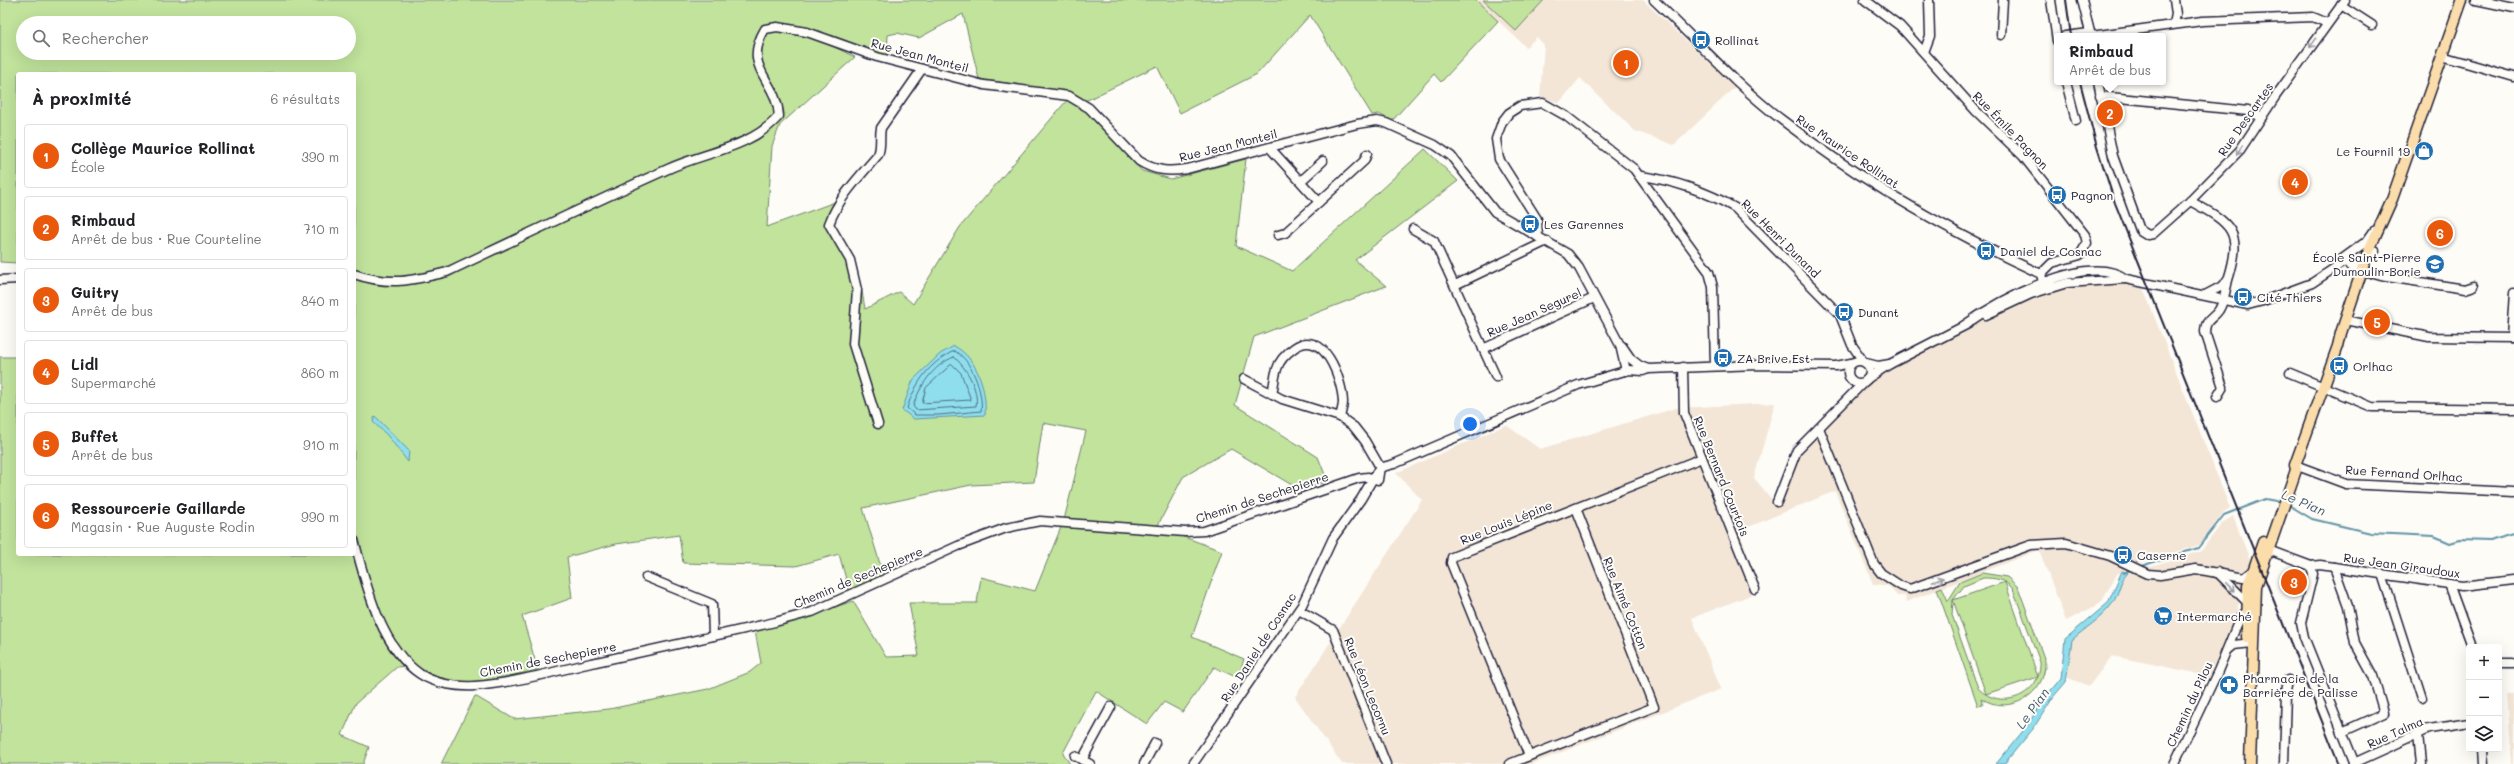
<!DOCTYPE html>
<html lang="fr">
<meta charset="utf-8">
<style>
:root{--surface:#fff;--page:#f6f6f6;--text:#202124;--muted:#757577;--line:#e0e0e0;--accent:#ea580c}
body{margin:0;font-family:Mali,sans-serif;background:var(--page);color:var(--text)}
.controls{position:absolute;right:12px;bottom:12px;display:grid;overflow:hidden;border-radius:4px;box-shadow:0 4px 16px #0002}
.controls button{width:36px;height:36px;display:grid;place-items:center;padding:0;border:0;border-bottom:1px solid var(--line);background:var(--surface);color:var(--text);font:20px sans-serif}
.you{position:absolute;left:1470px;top:424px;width:14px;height:14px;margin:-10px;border:3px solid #fff;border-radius:50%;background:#1a73e8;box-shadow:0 0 0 6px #1a73e833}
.badge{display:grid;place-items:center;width:26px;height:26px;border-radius:50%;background:var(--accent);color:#fff;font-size:13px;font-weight:700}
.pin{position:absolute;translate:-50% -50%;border:2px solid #fff;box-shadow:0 1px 4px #0006}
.popup{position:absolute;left:2054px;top:33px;width:112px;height:52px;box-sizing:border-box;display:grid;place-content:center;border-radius:4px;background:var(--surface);filter:drop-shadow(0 1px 3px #0005);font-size:13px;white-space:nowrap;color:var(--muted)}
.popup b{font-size:15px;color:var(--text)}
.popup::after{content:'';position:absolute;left:50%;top:100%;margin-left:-8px;border:8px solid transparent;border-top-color:var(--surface)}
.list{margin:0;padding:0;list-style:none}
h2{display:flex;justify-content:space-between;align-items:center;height:52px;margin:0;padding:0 16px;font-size:17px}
h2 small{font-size:13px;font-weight:400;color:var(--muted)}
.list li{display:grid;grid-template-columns:26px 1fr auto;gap:12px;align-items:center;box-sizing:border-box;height:64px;margin:0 8px 8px;padding:0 8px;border:1px solid var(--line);border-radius:4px}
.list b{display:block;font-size:15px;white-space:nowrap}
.list p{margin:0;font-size:13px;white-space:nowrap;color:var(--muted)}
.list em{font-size:13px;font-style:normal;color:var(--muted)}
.icon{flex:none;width:22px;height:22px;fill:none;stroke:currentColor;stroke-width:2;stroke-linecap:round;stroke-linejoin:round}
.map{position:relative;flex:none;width:2514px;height:764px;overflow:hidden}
.search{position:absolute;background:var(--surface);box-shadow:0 4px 16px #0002;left:16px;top:16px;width:340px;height:44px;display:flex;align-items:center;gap:10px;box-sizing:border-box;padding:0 14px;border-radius:22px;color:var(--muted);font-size:15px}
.panel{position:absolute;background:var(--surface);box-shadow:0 4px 16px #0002;left:16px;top:72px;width:340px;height:484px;border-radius:4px}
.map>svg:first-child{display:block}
.built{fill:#f3e6d7}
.green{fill:#c1e39c;stroke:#72826c;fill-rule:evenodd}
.water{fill:#8fdeed;stroke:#6393a6}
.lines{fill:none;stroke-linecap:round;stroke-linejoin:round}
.shore{stroke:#4e6d82;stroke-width:1}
.stream{stroke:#6393a6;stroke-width:2}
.minor-casing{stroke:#22223b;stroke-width:11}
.major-casing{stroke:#22223b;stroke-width:13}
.minor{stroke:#fdfcf7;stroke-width:8}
.major{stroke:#fbddab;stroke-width:10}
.rail{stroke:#22223b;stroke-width:2}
.oneway{stroke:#9a9aa2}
.labels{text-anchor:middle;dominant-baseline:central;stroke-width:4;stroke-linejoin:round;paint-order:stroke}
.poi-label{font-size:12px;fill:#22223b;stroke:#fdfcf7;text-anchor:start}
.street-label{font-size:12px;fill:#22223b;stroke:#fdfcf7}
.water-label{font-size:13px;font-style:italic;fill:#435a70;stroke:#fdfcf7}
</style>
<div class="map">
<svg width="2514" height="764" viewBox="0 0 2514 764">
<rect width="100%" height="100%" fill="#fdfcf7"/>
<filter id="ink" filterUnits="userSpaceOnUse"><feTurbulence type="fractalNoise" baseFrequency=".025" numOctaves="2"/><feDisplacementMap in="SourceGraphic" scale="8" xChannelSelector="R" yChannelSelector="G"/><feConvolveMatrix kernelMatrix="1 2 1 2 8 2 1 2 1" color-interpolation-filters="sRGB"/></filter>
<g filter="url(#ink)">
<g class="built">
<polygon points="1476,0 1643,0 1735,87 1674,145 1635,131 1580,78 1559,103 1540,96 1544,45 1537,37 1526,47"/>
<polygon points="2116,272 2139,278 2230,508 2224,512 2199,545 2140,563 2117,574 2101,603 2066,621 2039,550 1906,602 1905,596 1897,596 1889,586 1873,584 1835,491 1739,531 1761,591 1692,618 1721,689 1532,764 1342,764 1295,697 1422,500 1396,473 1506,425 1540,449 1676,408 1775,403 1754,478 1774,502 1793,450 1865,383 2035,282 2059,274"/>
<polygon points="2233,516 2252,565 2229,632 2208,679 2191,672 2112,656 2089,686 2068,678 2069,647 2073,639 2115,599 2122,580 2128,573 2201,551 2222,523"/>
<polygon points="2514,694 2514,764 2512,764 2507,695"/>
</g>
<g class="green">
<path d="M 0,0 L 1476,0 L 1498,21 L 1441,82 L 1434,74 L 1392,121 L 1379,114 L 1372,115 L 1310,15 L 1257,74 L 1180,113 L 1157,66 L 1079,104 L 1142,171 L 1171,179 L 1246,159 L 1236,246 L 1292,271 L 1425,149 L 1458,181 L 1355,260 L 1386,286 L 1254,337 L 1235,405 L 1318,457 L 1328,482 L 1297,488 L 1231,449 L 1183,477 L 1157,527 L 1222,551 L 1192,637 L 1244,659 L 1238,678 L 1214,667 L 1183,712 L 1164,702 L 1147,724 L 1096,691 L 1063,753 L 1070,764 L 441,764 L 475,696 L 514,719 L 609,709 L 708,689 L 750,672 L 761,663 L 755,631 L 796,620 L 853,601 L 886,657 L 919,656 L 909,603 L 977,603 L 981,577 L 1035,591 L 1064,520 L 1086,431 L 1043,423 L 1034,482 L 971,485 L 863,508 L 884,577 L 849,590 L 839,554 L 796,566 L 683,563 L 679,535 L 616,544 L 567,557 L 572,598 L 522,616 L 538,670 C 491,679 458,693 414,665 L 397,667 L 356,703 L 342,735 L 369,747 L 363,764 L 0,764 L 0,357 L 18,357 L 18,554 L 354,554 L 354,74 L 18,74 L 18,263 L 0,262 ZM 963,14 L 979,79 L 1073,93 L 960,227 L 913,304 L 899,292 L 865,309 C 860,275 852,254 833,226 L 843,199 L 767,227 L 772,146 L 780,125 L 855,57 L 828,44 L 831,35 L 887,56 L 888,35 L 897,33 L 919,38 ZM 23,23 L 349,23 L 349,53 L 23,53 Z"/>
<polygon points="1483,0 1544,0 1516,31"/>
<path d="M 1982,573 L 2007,577 L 2018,587 L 2045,661 C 2047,694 2009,717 1981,698 L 1983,705 L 1978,706 L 1937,589 L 1942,587 L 1948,601 L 1960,582 ZM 1983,578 C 1996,578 2004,579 2013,589 L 2040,662 C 2042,695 2001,712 1978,688 L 1952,615 L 1953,600 L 1986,694 L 2038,677 L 2005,582 L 1953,600 L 1964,586 Z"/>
</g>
<g class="water">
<path d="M 954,346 C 978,358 987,391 985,415 L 914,419 L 902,410 L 913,380 L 940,354 Z"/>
<polygon points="375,416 409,451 408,462 387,435 373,422"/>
<path d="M 2122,571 L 2128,573 C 2119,581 2119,595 2112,604 C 2101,619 2085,628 2072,640 L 2066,682 L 2054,696 L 2033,729 L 2004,764 L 1996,764 L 2027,726 L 2043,700 L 2061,678 L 2065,639 L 2108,603 Z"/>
</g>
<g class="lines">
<g class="shore">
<path d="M 954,351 C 971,357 984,394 981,411 L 939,415 L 915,415 L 907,408 C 916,382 929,363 954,351 Z"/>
<path d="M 954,357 C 966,367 979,389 976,406 L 916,410 L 913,406 C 920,386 933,365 954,357 Z"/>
<polygon points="952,364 961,373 971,400 922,403 926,388"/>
</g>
<g class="stream">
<polyline points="2287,504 2312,519 2371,533 2434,536 2450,543 2460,540 2489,541 2514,534"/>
<polyline points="2138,567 2198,548 2224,515 2265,499 2281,502"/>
<polyline points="2124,573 2132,569"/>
</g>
<defs>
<g id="minor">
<path d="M 1654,0 C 1696,40 1736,85 1782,120 C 1861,181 1950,232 2041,274 L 2043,282 L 2052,287"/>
<polyline points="1865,0 1900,26 1976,111 2023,156 2085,235 2087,243 2080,255 2052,263 2041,274"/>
<polyline points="2051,0 2057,41"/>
<polyline points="2082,0 2091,36 2202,21 2313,17 2327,23"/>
<polyline points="2476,0 2514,8"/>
<polyline points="2341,5 2372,25"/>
<polyline points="2174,24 2176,14 2174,0"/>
<polyline points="2001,35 2003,0"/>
<polyline points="2065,36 2090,33"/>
<polyline points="1924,52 1930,36 1929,0"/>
<polyline points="2442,56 2514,77"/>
<polyline points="2066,82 2076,121"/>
<polyline points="2098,82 2113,156 2140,230 2148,235 2153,234 2190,201 2240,150 2275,97 2345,0"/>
<polyline points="2100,96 2248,111 2262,117"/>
<polyline points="1270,148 1319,202"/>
<path d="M 1641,176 C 1672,180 1708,192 1735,208 L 1840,315 L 1852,345 L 1863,361"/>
<polyline points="1301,181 1323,161"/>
<path d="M 2190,201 C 2233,224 2243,232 2228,280 C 2226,289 2224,302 2219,310 C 2213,319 2205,319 2205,332 L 2223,387 L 2217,397"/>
<polyline points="1413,229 1434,241 1496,377"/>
<polyline points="1278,235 1285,233 1364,161 1367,154"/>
<polyline points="1538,237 1537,219 1499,159 1496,139 1502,122 1509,113 1520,106 1543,103 1566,116 1634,169 1709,272 1713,287 1715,366"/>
<polyline points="2338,262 2367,241 2374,231"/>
<polyline points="2350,267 2381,276 2465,289 2474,286"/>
<path d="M 354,274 C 389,286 412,281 447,272 C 521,237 594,202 668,169 C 705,152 751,148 779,116 C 777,79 741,69 765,29 L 777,27 L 807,32 L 877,57 L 984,85 L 1069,96 L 1089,108 L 1139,161 C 1155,171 1169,172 1187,169 L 1357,124 L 1377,121 L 1386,123 L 1435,145 L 1451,156 L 1495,212 L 1568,254 L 1579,268 L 1620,345 L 1626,371"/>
<polyline points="0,280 18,279"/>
<polyline points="1455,285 1547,241"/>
<polyline points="2205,295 2224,285 2227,280"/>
<polyline points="1986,315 2031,294 2067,283 2125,279"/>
<polyline points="2345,320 2429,337 2514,338"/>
<path d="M 1963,326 C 1996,303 2087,250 2126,279 L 2248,305 L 2263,301 L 2312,283 L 2342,263 L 2363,262 L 2375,251"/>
<polyline points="2511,338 2514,292"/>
<polyline points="1622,346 1631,359 1640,366"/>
<polyline points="1483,349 1594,298"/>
<circle cx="1859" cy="372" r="11"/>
<polyline points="1866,363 1878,366 1890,364"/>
<polyline points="1643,367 1648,369 1758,365 1836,366 1851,363"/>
<polyline points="1683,367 1684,413 1755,589"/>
<polyline points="2290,373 2372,407 2514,409"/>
<polyline points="1867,379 1890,364 1968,324"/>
<path d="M 1272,394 C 1274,386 1274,377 1277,369 C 1279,361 1287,353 1294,348 C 1324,327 1342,379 1343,402 C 1343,407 1341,412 1340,417"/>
<path d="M 878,424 L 853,344 L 857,290 L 850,260 L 829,224 C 839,197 859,177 878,155 C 882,146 879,137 881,128 L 922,69"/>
<polyline points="1819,428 1874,564 1881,573 1901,586 1910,589 2031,545 2066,543 2110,556 2148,574 2160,575 2196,569 2243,578 2252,571"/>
<polyline points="2295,465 2346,484 2514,492"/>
<polyline points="1777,502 1797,450 1864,382"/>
<path d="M 354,540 C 366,584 380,647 420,674 C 435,684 457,687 475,686 C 514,683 553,672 591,663 C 653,650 714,636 775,622 L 812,612 L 958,546 L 1006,528 L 1040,521 L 1185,532 L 1204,531 L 1359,478 L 1368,477 L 1378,480 L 1380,467 L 1365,441 L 1354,427 L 1340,417 L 1282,399 L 1244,379"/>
<polyline points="2263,548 2311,566 2313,574 2301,623 2304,637 2355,764"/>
<polyline points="2311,566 2320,565 2462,586 2514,580"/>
<polyline points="2334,567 2348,606 2355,643 2373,676 2384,713 2342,732"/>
<polyline points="2217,572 2247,602"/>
<polyline points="2382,574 2422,698"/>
<polyline points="646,577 712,604 713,636"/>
<polyline points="2449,584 2472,647"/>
<polyline points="1299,610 1333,630 1386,764"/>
<polyline points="2227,650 2233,645 2253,643 2251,637"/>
<polyline points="2499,663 2514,663"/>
<polyline points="2418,734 2421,764"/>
<polyline points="2482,749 2483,764"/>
<polyline points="1075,756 1090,764"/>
<polyline points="1529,756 1451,563 1452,557 1702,458"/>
<polyline points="1082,760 1111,707"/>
<polyline points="2354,763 2429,729 2469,723"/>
<polyline points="1144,764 1155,743"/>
<polyline points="1193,764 1302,605 1333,538 1361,499 1379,468 1394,464 1578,385 1628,370 1643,371 1648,369"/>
<polyline points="1509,764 1654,707 1576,508"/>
<polyline points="2174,764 2218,671 2241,615 2251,611"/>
<polyline points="2284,764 2286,692 2288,680"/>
</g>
<g id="major">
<polyline points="2247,637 2248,586 2263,542"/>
<polyline points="2250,764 2256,586 2296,470 2295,465 2338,346 2341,333 2367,255 2392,199 2462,0"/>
</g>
</defs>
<use href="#minor" class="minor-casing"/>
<use href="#major" class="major-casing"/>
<use href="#minor" class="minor"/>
<use href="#major" class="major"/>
<g class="rail">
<polyline points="2066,0 2071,36"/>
<polyline points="2080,82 2097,147 2115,203 2339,764"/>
</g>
</g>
<defs><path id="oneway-shaft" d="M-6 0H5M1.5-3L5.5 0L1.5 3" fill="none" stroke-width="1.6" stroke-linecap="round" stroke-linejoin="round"/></defs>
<g class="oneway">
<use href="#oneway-shaft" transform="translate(2313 43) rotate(125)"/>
<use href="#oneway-shaft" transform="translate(2240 150) rotate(127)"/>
<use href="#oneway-shaft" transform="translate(1938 580) rotate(-21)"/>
<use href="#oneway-shaft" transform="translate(2231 587) rotate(46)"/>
</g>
</g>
<defs>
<symbol id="bus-disc" viewBox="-11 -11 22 22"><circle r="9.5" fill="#1f6fb2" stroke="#fdfcf7"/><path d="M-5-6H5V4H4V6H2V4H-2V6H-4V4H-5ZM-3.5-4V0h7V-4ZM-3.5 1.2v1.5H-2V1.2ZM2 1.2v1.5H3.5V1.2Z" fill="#fff"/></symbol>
<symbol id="shop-disc" viewBox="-11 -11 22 22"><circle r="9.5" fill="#1f6fb2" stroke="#fdfcf7"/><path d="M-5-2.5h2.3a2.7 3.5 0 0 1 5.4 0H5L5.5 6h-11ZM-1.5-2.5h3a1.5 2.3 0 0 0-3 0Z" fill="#fff"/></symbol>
<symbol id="school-disc" viewBox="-11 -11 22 22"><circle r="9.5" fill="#1f6fb2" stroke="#fdfcf7"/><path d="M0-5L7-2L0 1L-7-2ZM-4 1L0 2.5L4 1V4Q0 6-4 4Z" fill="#fff"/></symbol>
<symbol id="supermarket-disc" viewBox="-11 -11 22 22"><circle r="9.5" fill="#1f6fb2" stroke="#fdfcf7"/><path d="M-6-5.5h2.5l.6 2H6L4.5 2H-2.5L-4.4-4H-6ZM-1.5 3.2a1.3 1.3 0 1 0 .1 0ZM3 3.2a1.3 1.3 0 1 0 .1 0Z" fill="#fff"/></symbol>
<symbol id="pharmacy-disc" viewBox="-11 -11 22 22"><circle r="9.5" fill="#1f6fb2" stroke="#fdfcf7"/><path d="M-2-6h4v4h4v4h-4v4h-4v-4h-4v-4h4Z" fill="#fff"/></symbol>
</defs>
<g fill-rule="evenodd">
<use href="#bus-disc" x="1690" y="29" width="22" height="22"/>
<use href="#shop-disc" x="2413" y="140" width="22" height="22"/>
<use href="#bus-disc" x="2046" y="184" width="22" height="22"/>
<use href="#bus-disc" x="1519" y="213" width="22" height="22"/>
<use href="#bus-disc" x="1975" y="240" width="22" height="22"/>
<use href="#school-disc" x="2424" y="253" width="22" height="22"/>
<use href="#bus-disc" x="2232" y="286" width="22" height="22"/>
<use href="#bus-disc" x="1833" y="301" width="22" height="22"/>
<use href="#bus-disc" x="1712" y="347" width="22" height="22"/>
<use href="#bus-disc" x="2328" y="355" width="22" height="22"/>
<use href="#bus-disc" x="2112" y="544" width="22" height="22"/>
<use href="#supermarket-disc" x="2152" y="605" width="22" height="22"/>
<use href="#pharmacy-disc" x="2218" y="674" width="22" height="22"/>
</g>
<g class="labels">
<g class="poi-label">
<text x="1715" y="40">Rollinat</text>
<text x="2410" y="151" text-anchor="end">Le Fournil 19</text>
<text x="2071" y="195">Pagnon</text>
<text x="1544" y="224">Les Garennes</text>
<text x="2000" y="251">Daniel de Cosnac</text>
<text x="2421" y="257" text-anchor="end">École Saint-Pierre<tspan x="2421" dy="14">Dumoulin-Borie</tspan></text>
<text x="2257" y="297">Cité Thiers</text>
<text x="1858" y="312">Dunant</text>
<text x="1737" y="358">ZA Brive Est</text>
<text x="2353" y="366">Orlhac</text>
<text x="2137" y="555">Caserne</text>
<text x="2177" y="616">Intermarché</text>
<text x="2243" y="678">Pharmacie de la<tspan x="2243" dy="14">Barrière de Palisse</tspan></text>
</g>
<g class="street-label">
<text transform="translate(920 55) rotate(15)">Rue Jean Monteil</text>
<text transform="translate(2245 119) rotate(-55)">Rue Descartes</text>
<text transform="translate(2011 130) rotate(46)">Rue Émile Pagnon</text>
<text transform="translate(1228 145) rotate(-14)">Rue Jean Monteil</text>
<text transform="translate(1848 151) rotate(34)">Rue Maurice Rollinat</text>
<text transform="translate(1781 238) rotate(45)">Rue Henri Dunand</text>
<text transform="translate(1534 312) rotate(-24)">Rue Jean Segurel</text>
<text transform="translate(2404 473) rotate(4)">Rue Fernand Orlhac</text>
<text transform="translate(1722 476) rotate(68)">Rue Bernard Courtois</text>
<text transform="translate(1262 497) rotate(-18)">Chemin de Sechepierre</text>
<text transform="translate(1506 522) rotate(-22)">Rue Louis Lépine</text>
<text transform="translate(2402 565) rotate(8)">Rue Jean Giraudoux</text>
<text transform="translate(858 577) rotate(-23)">Chemin de Sechepierre</text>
<text transform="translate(1626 603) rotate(68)">Rue Aimé Cotton</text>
<text transform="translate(1258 647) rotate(-57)">Rue Daniel de Cosnac</text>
<text transform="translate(548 659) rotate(-11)">Chemin de Sechepierre</text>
<text transform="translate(1368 686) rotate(68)">Rue Léon Lecornu</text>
<text transform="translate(2189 704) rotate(-65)">Chemin du Pilou</text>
<text transform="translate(2395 732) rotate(-24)">Rue Talma</text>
</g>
<g class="water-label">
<text transform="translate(2304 502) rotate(23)">Le Pian</text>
<text transform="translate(2032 708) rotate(-54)">Le Pian</text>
</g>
</g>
</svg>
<div class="controls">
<button>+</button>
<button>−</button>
<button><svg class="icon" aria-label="layers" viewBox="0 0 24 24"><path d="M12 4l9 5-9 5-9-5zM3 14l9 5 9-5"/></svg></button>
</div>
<div class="you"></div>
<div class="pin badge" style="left:1626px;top:63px">1</div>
<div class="pin badge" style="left:2110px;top:113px">2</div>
<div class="popup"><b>Rimbaud</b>Arrêt de bus</div>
<div class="pin badge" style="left:2294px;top:582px">3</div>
<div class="pin badge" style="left:2295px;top:182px">4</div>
<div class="pin badge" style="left:2377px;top:322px">5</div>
<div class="pin badge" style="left:2440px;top:233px">6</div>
<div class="search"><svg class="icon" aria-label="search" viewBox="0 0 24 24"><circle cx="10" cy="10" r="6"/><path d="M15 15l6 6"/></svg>Rechercher</div>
<section class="panel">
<h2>À proximité<small>6 résultats</small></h2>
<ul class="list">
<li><span class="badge">1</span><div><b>Collège Maurice Rollinat</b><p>École</p></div><em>390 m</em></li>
<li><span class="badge">2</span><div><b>Rimbaud</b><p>Arrêt de bus · Rue Courteline</p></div><em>710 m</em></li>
<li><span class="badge">3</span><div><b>Guitry</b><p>Arrêt de bus</p></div><em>840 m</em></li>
<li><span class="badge">4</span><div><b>Lidl</b><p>Supermarché</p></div><em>860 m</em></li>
<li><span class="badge">5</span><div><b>Buffet</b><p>Arrêt de bus</p></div><em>910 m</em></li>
<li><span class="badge">6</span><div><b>Ressourcerie Gaillarde</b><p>Magasin · Rue Auguste Rodin</p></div><em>990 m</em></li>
</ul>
</section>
</div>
